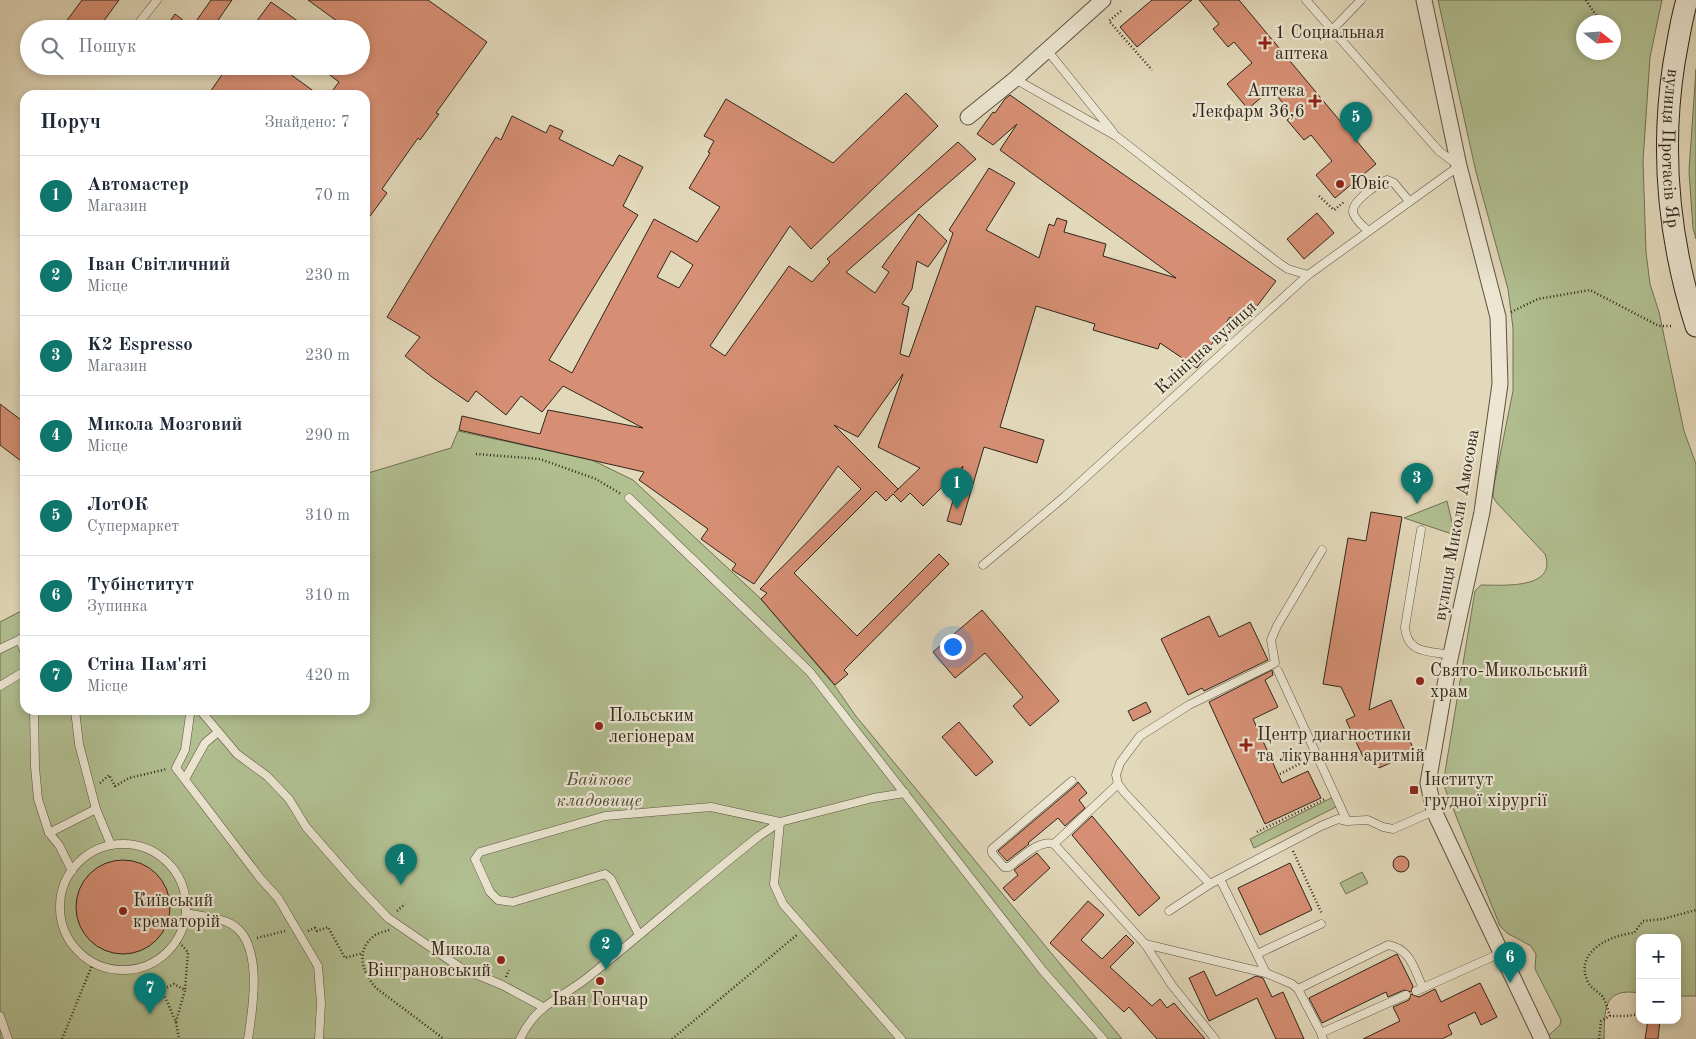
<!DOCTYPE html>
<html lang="uk">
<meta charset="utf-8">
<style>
:root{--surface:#fff;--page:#f2f2f3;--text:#1f2937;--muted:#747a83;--line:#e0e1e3;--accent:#0f766e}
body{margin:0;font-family:"Old Standard TT",serif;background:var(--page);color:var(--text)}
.controls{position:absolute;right:15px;bottom:15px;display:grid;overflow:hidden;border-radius:10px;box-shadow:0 2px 8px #0003}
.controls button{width:45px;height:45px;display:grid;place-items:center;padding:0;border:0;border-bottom:1px solid var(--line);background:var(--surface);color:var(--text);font:25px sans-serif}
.compass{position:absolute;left:1576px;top:15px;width:45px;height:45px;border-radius:50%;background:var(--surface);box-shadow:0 2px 8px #0003;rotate:107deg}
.you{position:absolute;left:952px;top:646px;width:18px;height:18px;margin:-12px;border:4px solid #fff;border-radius:50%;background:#1a73e8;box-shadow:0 0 0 8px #1a73e833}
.badge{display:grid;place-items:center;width:32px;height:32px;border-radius:50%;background:var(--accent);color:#fff;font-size:16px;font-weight:700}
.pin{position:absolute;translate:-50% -41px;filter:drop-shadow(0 1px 2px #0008)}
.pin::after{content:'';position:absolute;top:26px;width:18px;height:15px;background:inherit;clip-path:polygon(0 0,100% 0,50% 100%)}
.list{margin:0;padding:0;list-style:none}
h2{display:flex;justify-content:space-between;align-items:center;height:65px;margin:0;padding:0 20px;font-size:21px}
h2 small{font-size:16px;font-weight:400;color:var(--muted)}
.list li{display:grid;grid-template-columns:32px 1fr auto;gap:15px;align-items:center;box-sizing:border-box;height:80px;padding:0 20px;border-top:1px solid var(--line)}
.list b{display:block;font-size:19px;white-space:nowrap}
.list p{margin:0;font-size:16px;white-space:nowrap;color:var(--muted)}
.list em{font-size:16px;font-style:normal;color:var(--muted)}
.icon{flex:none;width:28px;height:28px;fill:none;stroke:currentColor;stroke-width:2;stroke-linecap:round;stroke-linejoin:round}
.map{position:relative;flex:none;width:1696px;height:1039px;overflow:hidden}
.search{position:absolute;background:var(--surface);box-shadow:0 2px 8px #0003;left:20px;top:20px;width:350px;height:55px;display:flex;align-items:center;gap:12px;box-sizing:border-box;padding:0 18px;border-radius:28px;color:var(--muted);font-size:19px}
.panel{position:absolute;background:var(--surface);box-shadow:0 2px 8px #0003;left:20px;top:90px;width:350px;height:625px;border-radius:15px}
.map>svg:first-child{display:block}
.green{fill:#b1bf91;stroke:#707255;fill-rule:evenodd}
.building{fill:#d68f74;stroke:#302619;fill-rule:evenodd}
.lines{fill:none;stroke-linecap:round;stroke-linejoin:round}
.lane-casing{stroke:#5c5241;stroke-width:9}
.street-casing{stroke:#5c5241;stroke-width:17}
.secondary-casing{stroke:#302619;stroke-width:23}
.path{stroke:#302619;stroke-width:2.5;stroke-dasharray:1 2.5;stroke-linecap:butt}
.lane{stroke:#ece6d2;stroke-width:8}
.street{stroke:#ece6d2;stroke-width:15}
.secondary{stroke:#ece6d2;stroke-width:21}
.poi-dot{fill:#8f2418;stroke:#ece6d2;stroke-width:2}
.labels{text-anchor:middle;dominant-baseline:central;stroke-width:4.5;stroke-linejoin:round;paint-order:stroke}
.poi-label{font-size:18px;fill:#302619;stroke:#ece6d2;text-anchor:start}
.street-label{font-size:18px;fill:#302619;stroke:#ece6d2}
.park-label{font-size:18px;font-style:italic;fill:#504c37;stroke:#ece6d2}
</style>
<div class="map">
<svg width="1696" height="1039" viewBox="0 0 1696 1039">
<rect width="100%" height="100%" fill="#e2d8ba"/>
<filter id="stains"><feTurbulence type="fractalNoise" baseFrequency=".004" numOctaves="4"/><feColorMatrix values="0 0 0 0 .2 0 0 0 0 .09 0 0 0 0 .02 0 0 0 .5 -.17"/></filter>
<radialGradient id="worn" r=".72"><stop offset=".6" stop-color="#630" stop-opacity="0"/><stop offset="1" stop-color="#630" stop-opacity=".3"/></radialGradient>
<g class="green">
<path d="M 1438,0 L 1662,0 L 1650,57 L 1643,161 L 1646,252 L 1650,284 L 1659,312 L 1684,431 L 1696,464 L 1696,996 L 1677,996 L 1677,938 L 1640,938 L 1640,993 C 1602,987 1605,1010 1604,1039 L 1549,1039 L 1548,1036 L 1560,1025 L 1561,1020 L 1535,969 L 1536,954 L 1531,946 L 1507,933 L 1500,926 L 1444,786 L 1445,772 L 1475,591 L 1481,585 C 1501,585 1558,590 1545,554 L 1497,503 L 1493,497 L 1494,485 L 1513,391 L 1513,328 L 1508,289 L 1476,172 ZM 1584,22 L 1614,22 L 1614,52 L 1584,52 Z"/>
<polygon points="1696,69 1696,239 1693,228 1689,171"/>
<polygon points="458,431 592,460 633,480 760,598 835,686 855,715 1122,1039 0,1039 0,622 25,609 25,710 365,710 365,474 451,448"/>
<polygon points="1447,501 1455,535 1404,518"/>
<polygon points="1335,796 1340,805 1254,848 1250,839"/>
<polygon points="1362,872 1368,883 1346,894 1340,883"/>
</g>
<g class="building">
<polygon points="82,0 119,0 98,29 74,29 65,23"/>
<polygon points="211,0 232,0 212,29 165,29 175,14 192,27"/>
<polygon points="308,0 428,0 487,42 436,113 439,114 420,140 418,138 382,189 387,193 365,223 365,95 329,95 339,82 318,66 361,66 361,29 348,29"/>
<polygon points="1152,0 1192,0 1137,47 1120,27"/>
<polygon points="1199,0 1239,0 1376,164 1335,198 1316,175 1332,161 1311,135 1304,140 1287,120 1293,115 1271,89 1248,109 1227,84 1252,63 1234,42 1228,47 1213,29 1219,24"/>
<polygon points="271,2 309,29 265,29 256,22"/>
<polygon points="228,66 279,66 319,95 208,95"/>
<path d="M 906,93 L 938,126 L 811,249 L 790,226 L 710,346 L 725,356 L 789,266 L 812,282 L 830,262 L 827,259 L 958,142 L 976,159 L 846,272 L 875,293 L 889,272 L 882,267 L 919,214 L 947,241 L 928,267 L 917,261 L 912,289 L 902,304 L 909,307 L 900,354 L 909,357 L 953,233 L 949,230 L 989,168 L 1015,183 L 986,230 L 1039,258 L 1049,224 L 1054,226 L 1057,218 L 1067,221 L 1064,232 L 1106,244 L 1103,256 L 1176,278 L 1000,150 L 1017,124 L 993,145 L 977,134 L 993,112 L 995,113 L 1005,99 L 1010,95 L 1276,281 L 1242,326 L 1230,317 L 1205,354 L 1207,355 L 1197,368 L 1160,343 L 1158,349 L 1093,330 L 1095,324 L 1036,306 L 1000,427 L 1044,440 L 1037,463 L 984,447 L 961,525 L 947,521 L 963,466 L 923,506 L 910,493 L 901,502 L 893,494 L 886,501 L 876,491 L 794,573 L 857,636 L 939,554 L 949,564 L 844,670 L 848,674 L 835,685 L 761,599 L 767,593 L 760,589 L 861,489 L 838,466 L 754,584 L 732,570 L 736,564 L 701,539 L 708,529 L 639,480 L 644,472 L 459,430 L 462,416 L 540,434 L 548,410 L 643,428 L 563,386 L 542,412 L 521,396 L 506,415 L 476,391 L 468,402 L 432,377 L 405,356 L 420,337 L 387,317 L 496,137 L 501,140 L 512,116 L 546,133 L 550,125 L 563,131 L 559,139 L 613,166 L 619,155 L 643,167 L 623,206 L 638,215 L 549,360 L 572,373 L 654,219 L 697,242 L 720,207 L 689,188 L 710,153 L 708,152 L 714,141 L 704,136 L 726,99 L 833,163 ZM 671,251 L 693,265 L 679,288 L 657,277 ZM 903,374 L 878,447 L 920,468 L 894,493 L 898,489 L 834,425 L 858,437 Z"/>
<polygon points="1317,213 1334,233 1304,259 1287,239"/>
<polygon points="0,404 25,423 25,464 0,445"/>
<polygon points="1371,512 1402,517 1369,710 1391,700 1415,752 1379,768 1372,752 1363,757 1346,720 1355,716 1341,687 1323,684 1348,538 1366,541"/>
<polygon points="982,610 1059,701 1030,726 1013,706 1023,697 985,653 955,678 933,652"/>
<polygon points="1209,616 1219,637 1250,622 1268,660 1204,691 1202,688 1188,695 1161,639"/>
<polygon points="1272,670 1273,675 1265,680 1278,707 1253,719 1282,783 1308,771 1321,798 1265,824 1209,702"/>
<polygon points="1146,702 1151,712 1133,721 1128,711"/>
<polygon points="959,722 993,762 976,776 942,737"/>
<polygon points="1078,782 1087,793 1079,800 1085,808 1065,826 1058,818 1028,843 1029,844 1007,861 998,851 1076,785"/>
<polygon points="1092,816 1160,898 1139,916 1072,835"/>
<polygon points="1037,853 1050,868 1014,901 1003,888 1018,875 1014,870"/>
<circle cx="1401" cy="864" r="8"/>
<circle cx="123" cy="907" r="47"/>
<polygon points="1290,863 1312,910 1260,935 1238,888"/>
<polygon points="1088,901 1104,915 1081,940 1102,959 1126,935 1134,943 1110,967 1152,1006 1160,999 1167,1008 1174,1003 1205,1039 1157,1039 1129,1007 1124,1012 1050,943"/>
<polygon points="1397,954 1413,986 1411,992 1404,990 1388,997 1386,992 1322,1023 1309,998"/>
<polygon points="1204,971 1216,996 1256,976 1263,978 1272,997 1283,992 1304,1039 1276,1039 1257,998 1209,1021 1189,978"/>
<polygon points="1480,983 1497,1017 1481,1025 1475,1012 1448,1025 1452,1034 1442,1039 1363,1039 1400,1021 1393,1007 1409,1000 1411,994 1419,997 1435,989 1441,1002"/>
<polygon points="1648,1020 1660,1020 1658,1039 1645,1039"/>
</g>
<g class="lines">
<defs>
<g id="lane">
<polyline points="134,29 157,0"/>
<polyline points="1332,30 1361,0"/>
<polyline points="1047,50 1113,132"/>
<polyline points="1015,79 1116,136 1279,263 1288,269 1308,275"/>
<path d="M 1368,231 C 1364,227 1354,219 1353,212 C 1352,201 1377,184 1387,180 L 1394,183 L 1409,201"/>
<polyline points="629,498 810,672 1043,971 1103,1039"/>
<path d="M 1421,530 L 1405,627 C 1407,654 1429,651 1451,655"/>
<polyline points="983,565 1064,497 1308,275 1459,166 1439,151 1306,0"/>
<polyline points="20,639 25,654"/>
<polyline points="0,649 25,637"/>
<polyline points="1278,671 1347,821"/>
<polyline points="0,686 25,671"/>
<polyline points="34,710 35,767 38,799 49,833 59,845 72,871"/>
<polyline points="75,710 79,744 96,809 111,845"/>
<polyline points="189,710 190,715 185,750 176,768 260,878 278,898 318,966 321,1003 319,1039"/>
<polyline points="200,710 237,754 267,776 289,799 306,827 355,883 388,918 461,968 502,985 543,1007"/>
<polyline points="185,779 205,743 218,732"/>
<polyline points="1118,784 1054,844 1145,944 1171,984 1215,1039"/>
<polyline points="49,833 96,809"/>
<path d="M 1054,844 C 1039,839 1021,858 1009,867 L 1004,867 L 992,853 L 992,849 L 1072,781"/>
<circle cx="123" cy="907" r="63"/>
<polyline points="1220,879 1266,973"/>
<polyline points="1210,884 1124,792 1118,784 1116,775 1120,763 1140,736 1189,705 1275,663 1271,640 1277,626 1322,550"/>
<polyline points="1169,911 1210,884 1321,826 1338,819 1347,821 1368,820 1383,827 1393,829 1434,811"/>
<path d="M 186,913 C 199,916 215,917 227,922 C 265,937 253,1008 248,1039"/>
<polyline points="639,935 611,879 605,874 513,902 498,900 490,892 475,859 480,852 605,816 711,807 780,822 774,884 783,904 901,1039"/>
<polyline points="1145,944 1266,973 1292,984 1298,989"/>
<polyline points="1257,954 1321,924"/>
<polyline points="1416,991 1501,953"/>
<polyline points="0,1016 8,1039"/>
<path d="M 1321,1033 L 1298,989 L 1388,945 C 1411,949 1414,969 1423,988"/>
<path d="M 520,1039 C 537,1002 564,998 592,974 C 648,929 702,881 759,836 L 780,822 L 873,798 L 905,793"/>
<polyline points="1323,1039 1321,1033 1406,995"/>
</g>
<g id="street">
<polyline points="1424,0 1459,166 1498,317 1500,384 1482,512 1448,668 1428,783 1434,811 1542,1039"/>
<polyline points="968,117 1015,79 1103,0"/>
</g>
<g id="secondary">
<path id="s1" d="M 1687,0 C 1681,20 1678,42 1674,63 C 1660,153 1669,241 1696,326"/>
</g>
</defs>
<use href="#lane" class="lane-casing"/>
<use href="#street" class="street-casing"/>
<use href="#secondary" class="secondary-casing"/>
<g class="path">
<polyline points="1586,0 1597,17"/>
<polyline points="1121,11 1109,21 1152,70"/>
<polyline points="1319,196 1334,210 1344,202"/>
<polyline points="1511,312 1538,299 1590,290 1659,326 1673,326"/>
<polyline points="476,454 540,459 596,479 621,494"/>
<polyline points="1280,774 1309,759"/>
<polyline points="100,783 109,775 115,786 129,778 167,769"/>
<polyline points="1257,832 1325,799"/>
<polyline points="1293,851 1322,914"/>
<polyline points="397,911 405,904"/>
<path d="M 389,930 C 384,932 377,933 374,936 C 355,951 362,972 376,988 L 444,1039"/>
<polyline points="308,931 315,928 317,931 328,927 345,958 363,953"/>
<polyline points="257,938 285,931"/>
<polyline points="177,940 188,952 185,990"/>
<polyline points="506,977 509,970"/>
<path d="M 1610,1016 C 1608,1010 1606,1002 1603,997 C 1598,991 1590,988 1587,980 C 1575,951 1611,935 1634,933 L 1643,921 L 1663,919 L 1696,910"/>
<polyline points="176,1022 185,990 174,984 162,990 176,1022 179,1039"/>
<polyline points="62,1039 93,963"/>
<polyline points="672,1039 798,934"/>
<polyline points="1599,1039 1601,1021 1610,1016 1627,1016 1640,1014"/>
</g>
<use href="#lane" class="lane"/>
<use href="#street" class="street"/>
<use href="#secondary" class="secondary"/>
</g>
<g class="poi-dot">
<path d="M1262.5 35.5h5v5h5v5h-5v5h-5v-5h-5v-5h5z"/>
<path d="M1312.5 93.5h5v5h5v5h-5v5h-5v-5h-5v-5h5z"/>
<circle cx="1340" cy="184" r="5"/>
<circle cx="1420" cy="681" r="5"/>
<circle cx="599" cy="726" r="5"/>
<path d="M1243.5 737.5h5v5h5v5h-5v5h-5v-5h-5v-5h5z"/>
<rect x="1409" y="785" width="10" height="10" rx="2.5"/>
<circle cx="123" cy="911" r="5"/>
<circle cx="501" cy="960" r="5"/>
<circle cx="600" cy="981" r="5"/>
</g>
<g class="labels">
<g class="poi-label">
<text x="1275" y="33">1 Социальная<tspan x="1275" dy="21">аптека</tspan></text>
<text x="1305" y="91" text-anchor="end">Аптека<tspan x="1305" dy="21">Лекфарм 36,6</tspan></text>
<text x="1350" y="184">Ювіс</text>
<text x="1430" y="671">Свято-Микольський<tspan x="1430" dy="21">храм</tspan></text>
<text x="609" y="716">Польським<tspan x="609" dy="21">легіонерам</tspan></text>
<text x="1257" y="735">Центр диагностики<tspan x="1257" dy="21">та лікування аритмій</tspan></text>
<text x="1424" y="780">Інститут<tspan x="1424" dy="21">грудної хірургії</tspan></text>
<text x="133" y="901">Київський<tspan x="133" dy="21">крематорій</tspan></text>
<text x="491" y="950" text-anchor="end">Микола<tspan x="491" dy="21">Вінграновський</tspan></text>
<text x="600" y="1000" text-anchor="middle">Іван Гончар</text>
</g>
<g class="street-label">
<text stroke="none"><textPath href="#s1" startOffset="150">вулиця Протасів Яр</textPath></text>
<text transform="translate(1206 348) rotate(-42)">Клінічна вулиця</text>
<text transform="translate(1457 525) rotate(-80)">вулиця Миколи Амосова</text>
</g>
<g class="park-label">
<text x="599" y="780">Байкове<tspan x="599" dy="21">кладовище</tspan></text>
</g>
</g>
<rect width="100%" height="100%" filter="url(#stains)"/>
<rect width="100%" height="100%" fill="url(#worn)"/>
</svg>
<div class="controls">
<button>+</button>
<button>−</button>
</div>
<svg class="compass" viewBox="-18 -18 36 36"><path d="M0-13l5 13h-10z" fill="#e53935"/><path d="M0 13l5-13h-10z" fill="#747a83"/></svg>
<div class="you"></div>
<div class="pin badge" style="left:957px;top:509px">1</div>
<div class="pin badge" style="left:606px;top:970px">2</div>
<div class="pin badge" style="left:1417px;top:504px">3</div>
<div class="pin badge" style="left:401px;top:885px">4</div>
<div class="pin badge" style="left:1356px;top:143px">5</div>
<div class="pin badge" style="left:1510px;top:983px">6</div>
<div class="pin badge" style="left:150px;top:1014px">7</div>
<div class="search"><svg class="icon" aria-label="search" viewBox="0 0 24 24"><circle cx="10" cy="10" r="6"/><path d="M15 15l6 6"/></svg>Пошук</div>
<section class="panel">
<h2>Поруч<small>Знайдено: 7</small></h2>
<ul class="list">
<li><span class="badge">1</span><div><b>Автомастер</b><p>Магазин</p></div><em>70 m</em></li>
<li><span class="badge">2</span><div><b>Іван Світличний</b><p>Місце</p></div><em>230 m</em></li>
<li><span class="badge">3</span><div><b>K2 Espresso</b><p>Магазин</p></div><em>230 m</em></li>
<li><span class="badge">4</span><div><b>Микола Мозговий</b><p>Місце</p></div><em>290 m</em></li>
<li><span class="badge">5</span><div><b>ЛотОК</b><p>Супермаркет</p></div><em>310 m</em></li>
<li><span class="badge">6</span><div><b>Тубінститут</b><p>Зупинка</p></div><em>310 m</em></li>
<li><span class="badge">7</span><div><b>Стіна Пам'яті</b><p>Місце</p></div><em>420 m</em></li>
</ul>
</section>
</div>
